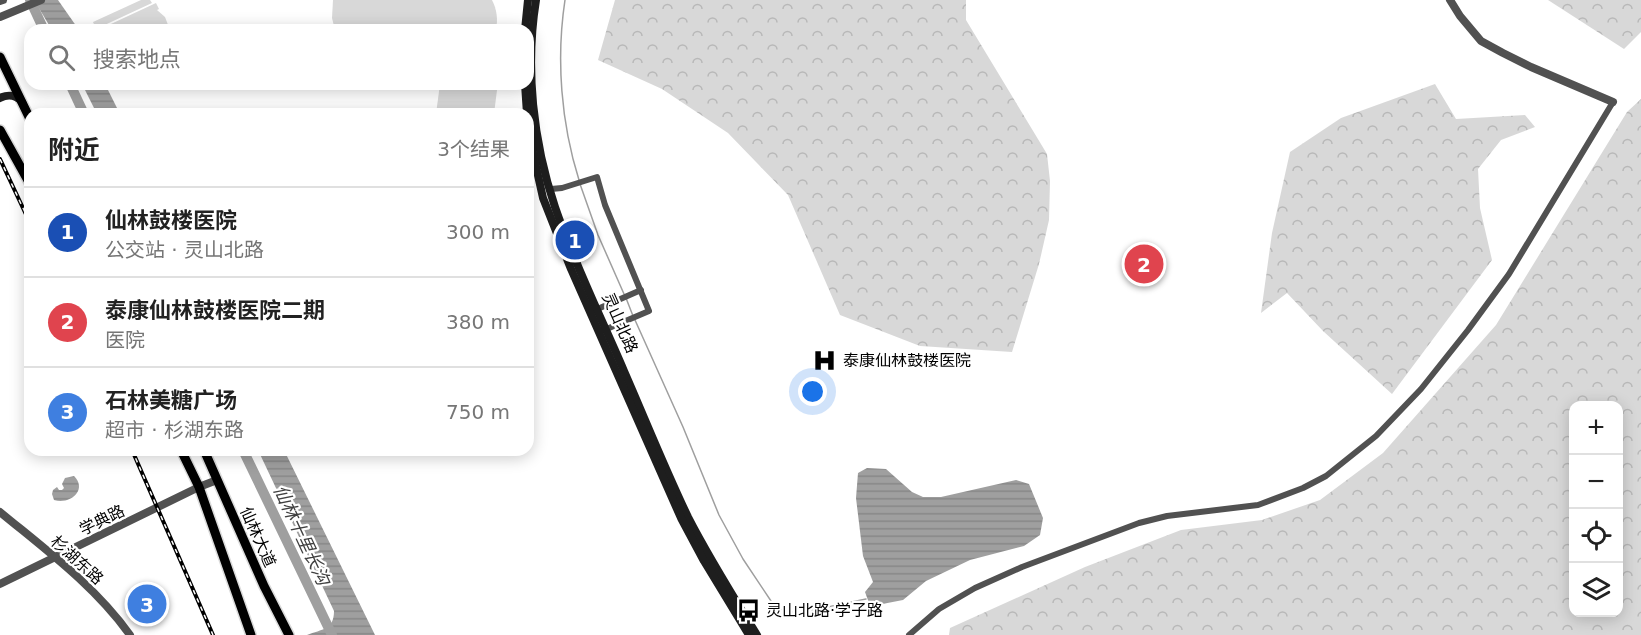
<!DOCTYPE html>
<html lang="zh">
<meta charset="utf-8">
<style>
:root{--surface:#fff;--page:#f2f2f2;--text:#222;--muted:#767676;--line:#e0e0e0;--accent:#000}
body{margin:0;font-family:"DejaVu Sans","Noto Sans SC",sans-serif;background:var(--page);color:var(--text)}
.controls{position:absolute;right:18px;bottom:18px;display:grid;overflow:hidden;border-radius:12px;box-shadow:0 3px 15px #0003}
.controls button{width:54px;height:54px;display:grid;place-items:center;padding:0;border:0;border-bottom:2px solid var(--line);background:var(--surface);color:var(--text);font:30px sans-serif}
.you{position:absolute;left:813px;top:392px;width:21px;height:21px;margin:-15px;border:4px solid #fff;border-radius:50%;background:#1a73e8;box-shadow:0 0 0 9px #1a73e833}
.badge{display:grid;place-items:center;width:39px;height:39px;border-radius:50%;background:var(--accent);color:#fff;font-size:20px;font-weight:700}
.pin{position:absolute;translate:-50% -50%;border:3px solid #fff;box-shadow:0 2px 6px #0006}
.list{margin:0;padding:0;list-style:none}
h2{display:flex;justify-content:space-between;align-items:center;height:78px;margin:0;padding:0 24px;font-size:26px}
h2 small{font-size:20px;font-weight:400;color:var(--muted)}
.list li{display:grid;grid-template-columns:39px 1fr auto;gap:18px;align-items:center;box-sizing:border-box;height:90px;padding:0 24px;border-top:2px solid var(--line)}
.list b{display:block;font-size:22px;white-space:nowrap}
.list p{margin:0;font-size:20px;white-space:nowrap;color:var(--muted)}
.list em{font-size:20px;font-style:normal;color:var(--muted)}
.icon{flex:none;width:33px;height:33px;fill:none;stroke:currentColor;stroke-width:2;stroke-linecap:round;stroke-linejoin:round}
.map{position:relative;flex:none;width:1641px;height:635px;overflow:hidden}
.search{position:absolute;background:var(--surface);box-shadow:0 3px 15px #0003;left:24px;top:24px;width:510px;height:66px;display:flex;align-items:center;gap:15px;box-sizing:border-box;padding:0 21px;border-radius:18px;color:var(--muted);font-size:22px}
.panel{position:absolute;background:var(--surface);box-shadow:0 3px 15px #0003;left:24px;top:108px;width:510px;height:348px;border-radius:18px}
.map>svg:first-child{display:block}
.grass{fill:#d8d8d8}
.forest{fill:url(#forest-crowns);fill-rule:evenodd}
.water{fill:url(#water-rules)}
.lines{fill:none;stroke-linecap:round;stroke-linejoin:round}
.stream{stroke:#9f9f9f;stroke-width:1.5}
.river{stroke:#9f9f9f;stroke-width:10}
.primary-casing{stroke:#dbdbdb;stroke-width:12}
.minor{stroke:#515151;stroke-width:6}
.tertiary{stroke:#515151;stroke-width:8}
.secondary{stroke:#1e1e1e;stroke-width:8}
.primary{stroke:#000;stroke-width:9}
.rail-casing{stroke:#000;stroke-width:4}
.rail{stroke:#fff;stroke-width:1.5;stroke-dasharray:4.5;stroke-linecap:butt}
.labels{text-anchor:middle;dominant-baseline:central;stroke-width:4.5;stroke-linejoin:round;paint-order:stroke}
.street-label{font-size:16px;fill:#000;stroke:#fff}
.poi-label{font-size:16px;fill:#000;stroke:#fff;text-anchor:start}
.water-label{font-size:18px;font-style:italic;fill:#404040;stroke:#fff}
</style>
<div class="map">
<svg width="1641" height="635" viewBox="0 0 1641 635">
<defs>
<pattern id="forest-crowns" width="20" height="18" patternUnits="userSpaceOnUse" patternTransform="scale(1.5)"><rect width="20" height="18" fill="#d8d8d8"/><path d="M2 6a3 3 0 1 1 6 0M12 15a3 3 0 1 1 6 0" fill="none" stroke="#b8b8b8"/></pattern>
<pattern id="water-rules" width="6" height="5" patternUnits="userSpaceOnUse" patternTransform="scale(1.5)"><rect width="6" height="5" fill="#9f9f9f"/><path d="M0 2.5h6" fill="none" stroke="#878787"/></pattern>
</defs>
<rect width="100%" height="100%" fill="#fff"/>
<g class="grass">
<polygon points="141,0 150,0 152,3 96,29 93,22"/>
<path d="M 333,0 L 492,0 C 497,10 498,19 496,30 L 335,30 L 332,18 Z"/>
<polygon points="156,3 159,9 157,10 165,17 170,30 98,30"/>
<polygon points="440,84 497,90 494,114 436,114"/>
</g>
<g class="forest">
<polygon points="615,0 966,0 966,20 1047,154 1050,181 1049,220 1039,264 1012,352 920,346 840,315 788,195 728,133 662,89 598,60"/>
<polygon points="1548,0 1641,0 1641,32 1624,49"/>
<polygon points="1435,84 1456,119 1525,115 1535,127 1501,140 1478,169 1480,208 1492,260 1392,394 1323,331 1287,293 1261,313 1272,233 1290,152 1341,118"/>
<path d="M 1641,99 L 1641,635 L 949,635 L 950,628 L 1085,567 L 1181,530 L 1262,520 L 1320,500 L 1383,453 L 1496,325 L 1627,112 ZM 1574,406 L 1618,406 L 1618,612 L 1574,612 Z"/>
</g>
<g class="water">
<polygon points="34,0 58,0 79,30 52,30"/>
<polygon points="82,84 105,84 120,114 97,114"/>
<path d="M 258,450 L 284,450 L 375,635 L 307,635 C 322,629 334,630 334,611 Z"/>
<polygon points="867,468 886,469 912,492 923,497 941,497 1016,480 1029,484 1043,518 1040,535 1024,546 970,560 926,581 903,600 877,605 869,603 865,592 873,582 863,556 856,498 858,473"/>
<path d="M 74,476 C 88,490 70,505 54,500 L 52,494 L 53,490 L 57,487 L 59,490 L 62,490 L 64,488 L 62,484 L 65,478 Z"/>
</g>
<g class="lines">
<g class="stream">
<path d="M 565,0 C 556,59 561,123 579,180"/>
<polyline points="580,184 598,235 624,294"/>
<polyline points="626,298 633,316"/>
<polyline points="635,320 683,427 719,515 743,559 771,601 777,608 785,611 799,613 866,599"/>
</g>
<g class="river">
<polyline points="30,0 44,30"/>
<polyline points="70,84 84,114"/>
<polyline points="243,450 332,635"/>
</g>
<defs>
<g id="primary">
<polyline points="0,57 30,119"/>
<polyline points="0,130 30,184"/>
<polyline points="181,450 199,487 251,635"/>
<polyline points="204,450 264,586 289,635"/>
</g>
</defs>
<use href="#primary" class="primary-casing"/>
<g class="minor">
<polyline points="551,189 562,188 597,177 605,205 649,311 602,331"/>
<polyline points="593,311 641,290"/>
<polyline points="909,635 939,609 975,588 1022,567 1139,523 1167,516 1258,505 1303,488 1326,476 1376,436 1421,389 1468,330 1509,274 1613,102"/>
</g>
<g class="tertiary">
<polyline points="1450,0 1460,16 1481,41 1503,53 1531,67 1613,102"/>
<polyline points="0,1 3,0"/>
<polyline points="0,17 41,0"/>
<path d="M 0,512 C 46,550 95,586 130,635"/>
<polyline points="0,584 199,487 217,480"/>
</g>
<g class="secondary">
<path d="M 536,0 C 525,68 533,142 555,207 C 574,263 601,317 624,371 C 645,419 665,469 688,517 C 709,558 733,596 757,635"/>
<polyline points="525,30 528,0"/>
<polyline points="525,84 527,114"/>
<path d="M 0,98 C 8,94 16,95 22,102"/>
<polyline points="528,118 533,153 543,198 571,269 681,518 704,561 749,635"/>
</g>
<use href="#primary" class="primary"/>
<defs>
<g id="rail">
<polyline points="0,159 30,223"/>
<polyline points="132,450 213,635"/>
</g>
</defs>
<use href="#rail" class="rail-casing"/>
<use href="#rail" class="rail"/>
</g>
<defs>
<symbol id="hospital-bare" viewBox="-9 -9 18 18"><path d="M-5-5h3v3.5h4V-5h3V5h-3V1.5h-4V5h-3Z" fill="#000" stroke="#fff" stroke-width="2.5" paint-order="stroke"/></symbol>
<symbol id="bus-bare" viewBox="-9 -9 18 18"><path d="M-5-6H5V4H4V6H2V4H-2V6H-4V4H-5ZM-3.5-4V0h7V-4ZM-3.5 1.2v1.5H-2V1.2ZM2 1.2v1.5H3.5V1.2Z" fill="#000" stroke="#fff" stroke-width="2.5" paint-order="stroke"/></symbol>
</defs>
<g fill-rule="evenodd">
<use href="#hospital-bare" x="808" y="344" width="33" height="33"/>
<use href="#bus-bare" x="732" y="594" width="33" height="33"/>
</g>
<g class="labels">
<g class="street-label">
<text transform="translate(620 323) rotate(66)">灵山北路</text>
<text transform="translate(102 520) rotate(-26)">学典路</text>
<text transform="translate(258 537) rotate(66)">仙林大道</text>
<text transform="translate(77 560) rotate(42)">杉湖东路</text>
</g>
<g class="poi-label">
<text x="843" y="360">泰康仙林鼓楼医院</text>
<text x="766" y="610">灵山北路·学子路</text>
</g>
<g class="water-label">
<text transform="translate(302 535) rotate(65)">仙林十里长沟</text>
</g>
</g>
</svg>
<div class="controls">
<button>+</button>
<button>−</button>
<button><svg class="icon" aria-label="locate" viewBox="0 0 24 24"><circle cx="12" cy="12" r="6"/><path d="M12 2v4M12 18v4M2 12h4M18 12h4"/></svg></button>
<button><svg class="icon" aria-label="layers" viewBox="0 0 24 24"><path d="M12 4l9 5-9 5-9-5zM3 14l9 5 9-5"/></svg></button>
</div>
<div class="you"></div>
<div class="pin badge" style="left:575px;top:240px;background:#1a4fb4">1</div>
<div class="pin badge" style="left:1144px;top:264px;background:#e0444e">2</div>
<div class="pin badge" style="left:147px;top:604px;background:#3f7fe0">3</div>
<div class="search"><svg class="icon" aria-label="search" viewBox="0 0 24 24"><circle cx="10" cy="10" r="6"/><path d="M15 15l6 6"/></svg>搜索地点</div>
<section class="panel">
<h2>附近<small>3个结果</small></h2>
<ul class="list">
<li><span class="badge" style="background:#1a4fb4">1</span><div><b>仙林鼓楼医院</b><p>公交站 · 灵山北路</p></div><em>300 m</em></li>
<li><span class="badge" style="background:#e0444e">2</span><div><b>泰康仙林鼓楼医院二期</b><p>医院</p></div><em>380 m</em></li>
<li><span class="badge" style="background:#3f7fe0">3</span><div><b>石林美糖广场</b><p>超市 · 杉湖东路</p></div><em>750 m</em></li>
</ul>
</section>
</div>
